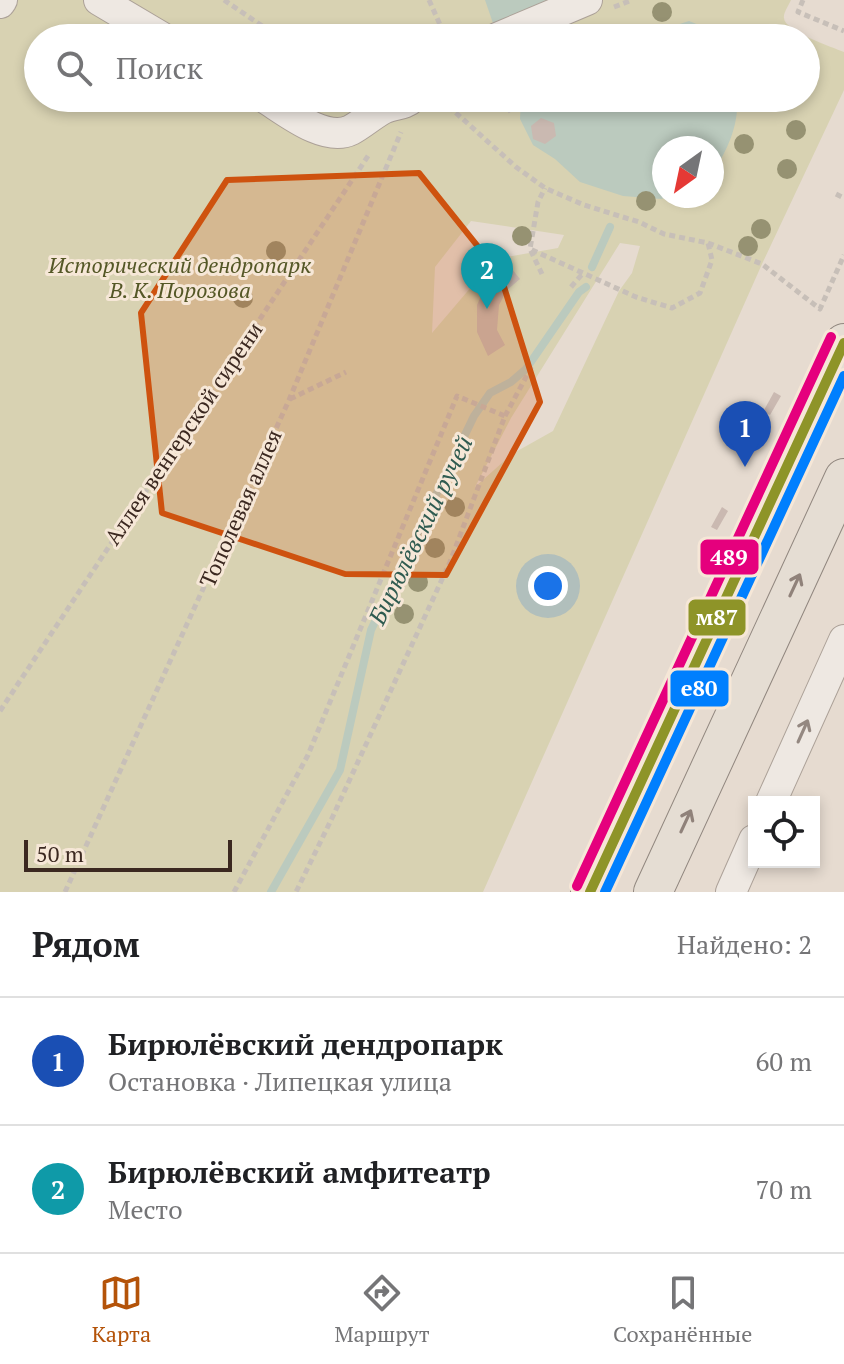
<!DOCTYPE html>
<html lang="ru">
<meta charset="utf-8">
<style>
:root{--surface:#fff;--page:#f2f2f2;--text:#202124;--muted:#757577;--line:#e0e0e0;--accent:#b45309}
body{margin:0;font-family:"PT Serif",serif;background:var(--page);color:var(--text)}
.controls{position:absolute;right:24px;bottom:24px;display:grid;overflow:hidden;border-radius:0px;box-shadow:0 4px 12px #0003}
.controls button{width:72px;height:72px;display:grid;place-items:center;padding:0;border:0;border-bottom:2px solid var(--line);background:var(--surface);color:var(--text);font:40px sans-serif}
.compass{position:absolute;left:652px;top:136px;width:72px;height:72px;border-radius:50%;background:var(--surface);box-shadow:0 4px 12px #0003;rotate:213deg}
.scale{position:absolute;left:24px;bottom:20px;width:208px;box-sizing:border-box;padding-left:8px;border:4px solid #3b2820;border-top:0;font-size:22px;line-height:28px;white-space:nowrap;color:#3b2820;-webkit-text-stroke:6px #f6e7d7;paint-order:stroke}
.you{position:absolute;left:548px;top:586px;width:28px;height:28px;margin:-20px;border:6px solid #fff;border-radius:50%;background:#1a73e8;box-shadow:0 0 0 12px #1a73e833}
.badge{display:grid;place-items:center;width:52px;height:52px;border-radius:50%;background:var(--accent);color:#fff;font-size:26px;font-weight:700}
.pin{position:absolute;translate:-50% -66px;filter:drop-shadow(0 2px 4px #0008)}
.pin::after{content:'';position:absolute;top:42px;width:28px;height:24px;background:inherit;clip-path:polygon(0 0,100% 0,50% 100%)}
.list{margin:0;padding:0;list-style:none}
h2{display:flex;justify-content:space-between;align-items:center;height:104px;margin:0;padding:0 32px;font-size:34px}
h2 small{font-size:26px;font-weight:400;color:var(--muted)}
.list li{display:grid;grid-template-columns:52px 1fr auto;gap:24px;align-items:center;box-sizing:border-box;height:128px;padding:0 32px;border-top:2px solid var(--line)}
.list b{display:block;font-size:30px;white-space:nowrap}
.list p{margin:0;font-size:26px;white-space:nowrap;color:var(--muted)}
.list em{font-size:26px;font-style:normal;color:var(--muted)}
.icon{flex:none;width:44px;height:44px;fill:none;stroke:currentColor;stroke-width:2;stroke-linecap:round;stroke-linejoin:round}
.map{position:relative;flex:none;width:844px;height:892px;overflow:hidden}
.search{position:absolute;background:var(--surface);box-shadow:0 4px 12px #0003;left:24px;right:24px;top:24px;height:88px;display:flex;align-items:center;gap:20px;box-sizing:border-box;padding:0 28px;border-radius:44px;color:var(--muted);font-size:30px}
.sheet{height:360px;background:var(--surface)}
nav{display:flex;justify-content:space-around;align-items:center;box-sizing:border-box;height:112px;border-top:2px solid var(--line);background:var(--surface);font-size:22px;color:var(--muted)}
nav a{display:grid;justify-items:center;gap:4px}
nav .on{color:var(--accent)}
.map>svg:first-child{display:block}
.green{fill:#d8d2b2;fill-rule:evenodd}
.water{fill:#bbcabe}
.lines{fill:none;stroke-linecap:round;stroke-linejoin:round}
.stream{stroke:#bbcabe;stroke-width:8}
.building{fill:#cab9b1}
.minor-casing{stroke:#aca198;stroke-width:32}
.major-casing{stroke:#91877f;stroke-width:40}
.path{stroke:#c7bfb8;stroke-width:5;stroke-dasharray:6 4;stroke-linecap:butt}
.minor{stroke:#eee8e2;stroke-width:30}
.major{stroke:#e5ddd3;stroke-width:38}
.bus-1-casing{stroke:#f6e7d7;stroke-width:16}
.bus-2-casing{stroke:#f6e7d7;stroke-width:16}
.bus-3-casing{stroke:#f6e7d7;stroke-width:16}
.bus-1{stroke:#8e9428;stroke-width:10}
.bus-2{stroke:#007ffe;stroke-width:10}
.bus-3{stroke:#e5007d;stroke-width:10}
.tree{fill:#969272}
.oneway{stroke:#90827a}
.oneway2{stroke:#948881}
.marked{fill:#ce520f;fill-opacity:0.2;stroke:#ce520f;stroke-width:6;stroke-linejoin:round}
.labels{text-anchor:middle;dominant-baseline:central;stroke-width:6;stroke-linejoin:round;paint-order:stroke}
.park-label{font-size:22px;font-style:italic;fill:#545726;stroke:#f6e7d7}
.street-label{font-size:22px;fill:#3b2820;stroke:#f6e7d7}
.water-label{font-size:24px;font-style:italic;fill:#2f5b50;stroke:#f6e7d7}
.line-badge{stroke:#f6e7d7;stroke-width:3}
.badge-label{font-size:22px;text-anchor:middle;font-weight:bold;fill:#fff}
</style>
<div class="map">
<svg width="844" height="892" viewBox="0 0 844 892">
<rect width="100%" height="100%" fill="#e6dbd0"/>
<path class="green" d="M 0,0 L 791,0 C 789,5 783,13 784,18 C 784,31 832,47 844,52 L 844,90 L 762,264 L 483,892 L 0,892 ZM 38,38 L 806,38 L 806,98 L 38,98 ZM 664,148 L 712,148 L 712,196 L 664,196 ZM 471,221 L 564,235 L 558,248 L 495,259 L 432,333 L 435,267 ZM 620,243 L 640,246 L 632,273 L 619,291 L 553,431 L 512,454 L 475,487 L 511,418 Z"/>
<g class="water">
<polygon points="485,0 561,0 495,29"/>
<polygon points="689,21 714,31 718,38 636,38"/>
<path d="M 521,98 L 737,98 C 739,126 727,151 712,174 L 712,148 L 664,148 L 664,196 L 671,196 L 661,199 L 623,196 L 580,182 L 555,159 L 533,145 L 520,119 Z"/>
</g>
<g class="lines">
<g class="stream">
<polyline points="592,267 610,227"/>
<polyline points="271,892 340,770 371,630 474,416 490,393 511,382 526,369 579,292 586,287"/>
</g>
</g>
<g class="building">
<polygon points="541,118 554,123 556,136 545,144 533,139 531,126"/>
<polygon points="508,264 520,279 507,290 499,305 497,330 505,345 488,356 477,332 477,305 488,281"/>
<polygon points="774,392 781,396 770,415 763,412"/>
<polygon points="722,507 728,511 717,530 711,527"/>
</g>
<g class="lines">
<defs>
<g id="minor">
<polyline points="99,0 163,38"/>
<polyline points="0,3 2,0"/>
<polyline points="497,38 587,0"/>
<path d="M 265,98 C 286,111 325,143 351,130 C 362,124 372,115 383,109 C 393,104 405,105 412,98"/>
<polyline points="771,802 844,640"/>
<polyline points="731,892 754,840"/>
</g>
<g id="major">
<polyline points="590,892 844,343"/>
<polyline points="653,892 844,478"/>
</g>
</defs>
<use href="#minor" class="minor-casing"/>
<use href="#major" class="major-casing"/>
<g class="path">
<polyline points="224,0 280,38"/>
<polyline points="429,0 446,38"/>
<polyline points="803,0 798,12 844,31"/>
<polyline points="614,7 632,0"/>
<polyline points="503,98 512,114"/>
<polyline points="439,102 455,112 516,167 545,188 584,205 639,222 664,234 708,243 712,260 700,293 672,308 636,297 530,249"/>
<polyline points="836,194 844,198"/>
<polyline points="708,243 762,264 820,309 844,255"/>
<polyline points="542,274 530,249 538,202 545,188"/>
<polyline points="571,287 584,272"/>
<polyline points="290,399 346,372"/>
<polyline points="505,416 532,366"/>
<polyline points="0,711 370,153"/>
<polyline points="65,892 289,400 401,132"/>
<polyline points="234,892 308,755 457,396 505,416 450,562 333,816 296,892"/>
</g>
<use href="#minor" class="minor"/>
<use href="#major" class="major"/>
<defs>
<polyline id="bus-1" points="590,892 844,343"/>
<polyline id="bus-2" points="605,892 844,376"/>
<polyline id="bus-3" points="577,886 831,337"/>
</defs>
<use href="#bus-1" class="bus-1-casing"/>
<use href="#bus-2" class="bus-2-casing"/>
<use href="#bus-3" class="bus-3-casing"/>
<use href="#bus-1" class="bus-1"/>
<use href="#bus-2" class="bus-2"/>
<use href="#bus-3" class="bus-3"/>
</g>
<g class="tree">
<circle cx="662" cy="12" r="10"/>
<circle cx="796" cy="130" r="10"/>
<circle cx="744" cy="144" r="10"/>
<circle cx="787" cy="169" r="10"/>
<circle cx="646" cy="201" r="10"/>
<circle cx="761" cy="229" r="10"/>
<circle cx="522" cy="236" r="10"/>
<circle cx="748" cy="246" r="10"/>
<circle cx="276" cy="251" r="10"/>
<circle cx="243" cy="298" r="10"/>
<circle cx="455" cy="507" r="10"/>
<circle cx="435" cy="548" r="10"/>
<circle cx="418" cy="582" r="10"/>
<circle cx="404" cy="614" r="10"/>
</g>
<defs><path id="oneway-shaft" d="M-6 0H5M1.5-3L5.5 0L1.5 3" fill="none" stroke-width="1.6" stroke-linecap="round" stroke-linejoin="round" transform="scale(2)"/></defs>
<g class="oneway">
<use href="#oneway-shaft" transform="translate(795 585) rotate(-65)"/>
<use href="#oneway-shaft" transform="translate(686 821) rotate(-65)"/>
</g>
<use class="oneway2" href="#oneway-shaft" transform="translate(803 731) rotate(-66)"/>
<path class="marked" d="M 419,173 L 500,274 L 540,402 L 446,575 L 345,574 L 162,513 L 141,313 L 227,180 Z"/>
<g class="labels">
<g class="park-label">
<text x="180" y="264">Исторический дендропарк<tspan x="180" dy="25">В. К. Порозова</tspan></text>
</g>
<g class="street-label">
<text transform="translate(183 433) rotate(-56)">Аллея венгерской сирени</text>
<text transform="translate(240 508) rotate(-66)">Тополевая аллея</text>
</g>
<g class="water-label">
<text transform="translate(420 530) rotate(-64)">Бирюлёвский ручей</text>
</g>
</g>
<g class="line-badge">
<rect x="699" y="538" width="61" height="38" rx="8" fill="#e5007d"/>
<rect x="687" y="598" width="60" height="39" rx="8" fill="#8e9428"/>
<rect x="669" y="669" width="61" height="39" rx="8" fill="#007ffe"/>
</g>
<g class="badge-label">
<text x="729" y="565">489</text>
<text x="717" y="625">м87</text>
<text x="699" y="696">е80</text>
</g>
</svg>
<div class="controls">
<button><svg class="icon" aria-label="locate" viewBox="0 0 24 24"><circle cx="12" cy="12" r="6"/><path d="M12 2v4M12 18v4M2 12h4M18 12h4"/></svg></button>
</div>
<svg class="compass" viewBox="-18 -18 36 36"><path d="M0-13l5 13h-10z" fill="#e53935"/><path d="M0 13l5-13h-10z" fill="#757577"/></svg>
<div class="scale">50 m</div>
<div class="you"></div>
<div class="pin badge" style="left:745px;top:467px;background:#1a4fb4">1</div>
<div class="pin badge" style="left:487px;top:309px;background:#0f9aa8">2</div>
<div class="search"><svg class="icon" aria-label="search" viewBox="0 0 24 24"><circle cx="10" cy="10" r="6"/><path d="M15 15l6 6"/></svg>Поиск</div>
</div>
<section class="sheet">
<h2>Рядом<small>Найдено: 2</small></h2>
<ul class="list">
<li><span class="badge" style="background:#1a4fb4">1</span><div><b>Бирюлёвский дендропарк</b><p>Остановка · Липецкая улица</p></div><em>60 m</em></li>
<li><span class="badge" style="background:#0f9aa8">2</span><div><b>Бирюлёвский амфитеатр</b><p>Место</p></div><em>70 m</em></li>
</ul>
</section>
<nav>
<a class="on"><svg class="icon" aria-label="map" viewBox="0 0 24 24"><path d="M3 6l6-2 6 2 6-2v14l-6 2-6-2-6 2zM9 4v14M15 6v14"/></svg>Карта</a>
<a><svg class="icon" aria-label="directions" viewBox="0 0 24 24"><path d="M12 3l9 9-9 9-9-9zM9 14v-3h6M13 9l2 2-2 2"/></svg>Маршрут</a>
<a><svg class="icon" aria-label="saved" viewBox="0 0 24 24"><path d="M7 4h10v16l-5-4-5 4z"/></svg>Сохранённые</a>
</nav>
